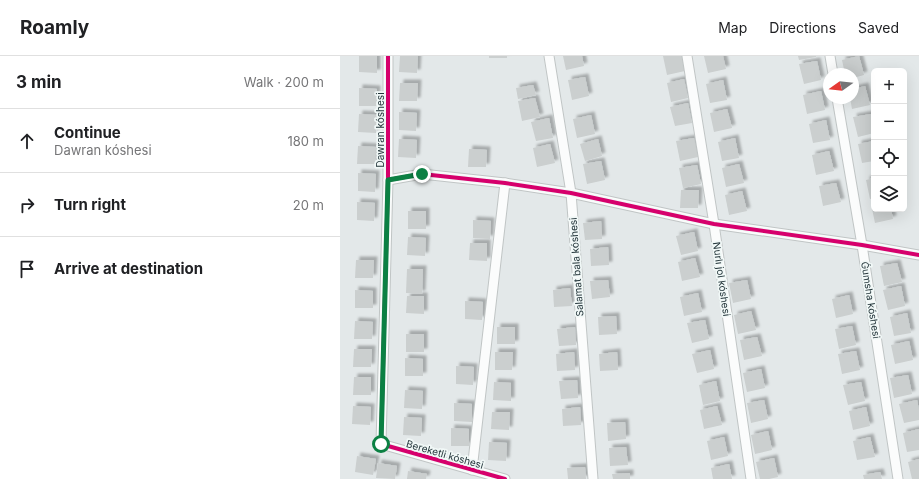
<!DOCTYPE html>
<meta charset="utf-8">
<style>
:root{--surface:#fff;--page:#f6f6f6;--text:#202124;--muted:#757577;--line:#e0e0e0}
body{margin:0;font-family:Inter,sans-serif;background:var(--page);color:var(--text)}
.controls{position:absolute;right:12px;top:12px;display:grid;overflow:hidden;border-radius:6px;box-shadow:0 4px 16px #0002}
.controls button{width:36px;height:36px;display:grid;place-items:center;padding:0;border:0;border-bottom:1px solid var(--line);background:var(--surface);color:var(--text);font:20px sans-serif}
.compass{position:absolute;left:483px;top:12px;width:36px;height:36px;border-radius:50%;background:var(--surface);box-shadow:0 4px 16px #0002;rotate:255deg}
.stop{position:absolute;width:12px;height:12px;margin:-9px;border:3px solid #0b8043;border-radius:50%;background:#fff}
.stop.end{background:#0b8043;border-color:#fff;box-shadow:0 1px 4px #0008}
.list{margin:0;padding:0;list-style:none}
h2{display:flex;justify-content:space-between;align-items:center;height:52px;margin:0;padding:0 16px;font-size:17px}
h2 small{font-size:13px;font-weight:400;color:var(--muted)}
.list li{display:grid;grid-template-columns:26px 1fr auto;gap:12px;align-items:center;box-sizing:border-box;height:64px;padding:0 16px;border-top:1px solid var(--line)}
.list b{display:block;font-size:15px;white-space:nowrap}
.list p{margin:0;font-size:13px;white-space:nowrap;color:var(--muted)}
.list em{font-size:13px;font-style:normal;color:var(--muted)}
.icon{flex:none;width:22px;height:22px;fill:none;stroke:currentColor;stroke-width:2;stroke-linecap:round;stroke-linejoin:round}
.map{position:relative;flex:none;width:579px;height:423px;overflow:hidden}
header{display:flex;align-items:center;gap:24px;box-sizing:border-box;height:56px;padding:0 20px;background:var(--surface);border-bottom:1px solid var(--line)}
header strong{font-size:19px}
nav{display:flex;gap:22px;margin-inline-start:auto;font-size:14px}
main{display:flex}
aside{flex:1;background:var(--surface)}
.map>svg:first-child{display:block}
.building{fill:#cbcfcf;filter:url(#shadow)}
.lines{fill:none;stroke-linecap:round;stroke-linejoin:round}
.minor-casing{stroke:#c0c5c5;stroke-width:11}
.minor{stroke:#fbfcfc;stroke-width:9}
.cycleway-casing{stroke:#f1f8f7;stroke-width:6}
.cycleway{stroke:#d6006c;stroke-width:4}
.route{stroke:#0b8043;stroke-width:5}
.labels{text-anchor:middle;dominant-baseline:central;stroke-width:3.5;stroke-linejoin:round;paint-order:stroke}
.street-label{font-size:10px;fill:#23353a;stroke:#f1f8f7}
</style>
<header>
<strong>Roamly</strong>
<nav><a>Map</a><a>Directions</a><a>Saved</a></nav>
</header>
<main>
<aside>
<h2>3 min<small>Walk · 200 m</small></h2>
<ul class="list">
<li><svg class="icon" aria-label="ahead" viewBox="0 0 24 24"><path d="M12 20V5M6 11l6-6 6 6"/></svg><div><b>Continue</b><p>Dawran kóshesi</p></div><em>180 m</em></li>
<li><svg class="icon" aria-label="right" viewBox="0 0 24 24"><path d="M7 20v-9h11M14 6l5 5-5 5"/></svg><div><b>Turn right</b></div><em>20 m</em></li>
<li><svg class="icon" aria-label="arrive" viewBox="0 0 24 24"><path d="M6 21V4h12l-3 4 3 4H6"/></svg><div><b>Arrive at destination</b></div></li>
</ul>
</aside>
<div class="map">
<svg width="579" height="423" viewBox="0 0 579 423">
<defs>
<filter id="shadow"><feDropShadow dx="3.5" dy="-3.5" stdDeviation="1" flood-color="#0004"/></filter>
</defs>
<rect width="100%" height="100%" fill="#e3e8e9"/>
<g class="building">
<polygon points="19,0 37,0 37,17 19,16"/>
<polygon points="60,0 78,0 77,17 59,16"/>
<rect x="149" y="0" width="18" height="2"/>
<polygon points="223,0 242,0 244,10 226,14"/>
<polygon points="323,0 342,0 345,15 327,19"/>
<polygon points="364,0 383,0 386,13 368,17"/>
<polygon points="458,0 476,0 476,1 459,4"/>
<polygon points="519,0 524,19 513,22 513,18 505,18 502,4"/>
<polygon points="477,5 481,24 464,28 459,8"/>
<polygon points="245,21 249,40 232,44 228,24"/>
<polygon points="344,23 348,42 331,46 327,27"/>
<polygon points="383,24 387,44 370,47 366,28"/>
<polygon points="60,27 78,27 77,45 59,45"/>
<polygon points="193,29 196,39 178,43 176,32"/>
<polygon points="525,30 530,49 512,53 510,42 513,42 513,33"/>
<polygon points="19,32 37,33 36,50 19,50"/>
<polygon points="481,35 485,54 467,58 463,39"/>
<polygon points="195,42 200,61 182,65 178,45"/>
<polygon points="348,47 352,67 335,70 330,51"/>
<polygon points="387,53 392,72 374,76 370,57"/>
<polygon points="59,56 77,57 76,75 59,74"/>
<polygon points="19,58 37,59 36,77 18,76"/>
<polygon points="531,58 534,72 534,77 518,81 513,61"/>
<polygon points="251,59 255,78 237,82 233,63"/>
<polygon points="209,62 213,82 196,85 191,66"/>
<polygon points="486,64 490,84 473,87 469,68"/>
<polygon points="354,82 358,101 340,105 336,85"/>
<polygon points="395,82 399,102 382,105 378,86"/>
<polygon points="59,83 77,84 76,102 58,101"/>
<polygon points="258,83 262,100 245,105 240,88"/>
<polygon points="534,85 534,105 522,107 518,88"/>
<polygon points="210,88 215,107 197,111 193,92"/>
<polygon points="18,90 36,91 35,108 17,108"/>
<polygon points="129,93 147,94 146,111 128,111"/>
<polygon points="489,95 494,115 476,119 472,99"/>
<polygon points="261,105 265,124 247,128 243,108"/>
<polygon points="399,108 404,127 386,131 382,112"/>
<polygon points="357,109 361,128 343,132 339,112"/>
<polygon points="18,117 36,118 35,136 18,135"/>
<polygon points="534,122 534,142 530,143 526,124"/>
<polygon points="496,127 501,146 483,150 479,130"/>
<polygon points="341,134 359,134 358,152 340,152"/>
<polygon points="402,135 407,155 389,159 385,139"/>
<polygon points="17,146 35,147 34,165 17,164"/>
<polygon points="534,147 534,153 551,153 553,163 535,167 531,148"/>
<rect x="68" y="155" width="18" height="18"/>
<polygon points="133,164 151,165 150,183 133,182"/>
<polygon points="261,165 262,183 245,184 243,167"/>
<polygon points="354,176 358,195 341,199 336,180"/>
<polygon points="68,181 86,182 85,200 67,199"/>
<polygon points="130,187 147,187 147,205 129,204"/>
<polygon points="268,191 269,209 251,210 250,193"/>
<polygon points="355,202 360,221 342,225 338,206"/>
<polygon points="16,204 34,204 33,222 15,222"/>
<polygon points="557,207 562,226 544,230 540,210"/>
<polygon points="67,213 83,213 82,238 66,237"/>
<polygon points="268,224 270,241 252,243 250,225"/>
<polygon points="407,224 411,243 393,247 389,227"/>
<polygon points="561,230 565,250 548,254 543,234"/>
<polygon points="230,232 232,250 214,251 213,234"/>
<polygon points="15,234 33,235 33,252 15,252"/>
<polygon points="358,237 362,256 344,260 340,241"/>
<polygon points="509,239 513,258 496,262 492,243"/>
<polygon points="67,240 84,240 84,258 66,257"/>
<polygon points="125,245 143,246 142,264 125,263"/>
<polygon points="411,255 416,274 398,278 394,259"/>
<polygon points="567,257 571,277 554,280 550,261"/>
<polygon points="276,260 277,278 259,279 258,261"/>
<polygon points="365,264 369,283 352,287 347,267"/>
<polygon points="15,265 33,266 32,283 14,283"/>
<polygon points="512,270 516,289 499,293 495,273"/>
<rect x="157" y="271" width="18" height="17"/>
<polygon points="235,271 236,289 219,290 217,273"/>
<rect x="66" y="278" width="18" height="18"/>
<polygon points="417,281 422,300 404,304 400,284"/>
<polygon points="569,285 573,304 555,308 551,289"/>
<polygon points="14,293 32,293 31,311 13,311"/>
<polygon points="370,294 374,313 357,317 352,298"/>
<polygon points="516,295 520,314 502,318 498,298"/>
<polygon points="155,296 173,296 172,314 155,314"/>
<polygon points="234,296 235,314 217,315 216,298"/>
<polygon points="277,296 278,314 260,315 259,298"/>
<polygon points="65,302 83,303 83,320 65,320"/>
<polygon points="116,310 134,311 133,329 116,328"/>
<polygon points="421,313 425,332 407,336 403,317"/>
<polygon points="568,319 572,338 554,342 550,322"/>
<polygon points="14,321 31,321 31,339 13,339"/>
<polygon points="237,324 238,342 221,343 219,325"/>
<polygon points="376,325 380,345 363,349 359,329"/>
<polygon points="154,326 171,327 171,345 153,344"/>
<polygon points="521,326 525,345 508,349 503,329"/>
<polygon points="65,334 83,335 82,353 64,352"/>
<polygon points="424,344 428,363 411,367 407,347"/>
<polygon points="577,344 579,354 579,364 564,367 559,348"/>
<polygon points="114,347 132,348 132,366 114,365"/>
<polygon points="13,350 31,351 30,369 12,368"/>
<polygon points="377,350 382,369 364,373 360,354"/>
<polygon points="240,351 241,369 223,370 222,353"/>
<polygon points="526,351 530,370 513,374 509,355"/>
<polygon points="152,356 170,356 169,374 151,373"/>
<polygon points="64,361 82,362 81,380 63,379"/>
<polygon points="285,366 286,383 268,385 267,367"/>
<polygon points="111,372 129,373 129,390 111,390"/>
<polygon points="579,373 579,394 567,396 563,377"/>
<polygon points="428,375 432,394 415,398 411,379"/>
<polygon points="384,381 388,400 371,404 367,385"/>
<polygon points="530,381 535,401 517,404 513,385"/>
<polygon points="149,386 167,387 166,405 148,404"/>
<polygon points="286,391 288,409 270,410 269,392"/>
<polygon points="17,400 36,403 33,419 15,416"/>
<polygon points="434,402 438,421 429,423 420,423 416,406"/>
<polygon points="579,403 579,423 572,423 568,406"/>
<polygon points="38,407 57,410 55,423 36,422"/>
<polygon points="389,408 392,423 373,423 371,412"/>
<polygon points="245,411 246,423 228,423 227,412"/>
<polygon points="68,415 87,418 86,423 67,423"/>
<polygon points="540,416 542,423 524,423 523,419"/>
<polygon points="290,417 290,423 273,423 272,418"/>
</g>
<g class="lines">
<defs>
<g id="minor">
<polyline points="48,0 48,124 41,388 165,423"/>
<polyline points="209,0 231,137 253,423"/>
<polyline points="347,0 374,168 411,423"/>
<polyline points="490,0 493,18"/>
<polyline points="497,42 522,189 558,423"/>
<polyline points="48,124 82,118 165,127 231,137 374,168 522,189 579,199"/>
<polyline points="132,414 165,127"/>
</g>
</defs>
<use href="#minor" class="minor-casing"/>
<use href="#minor" class="minor"/>
<defs>
<g id="cycleway">
<polyline points="48,0 48,124 41,388 165,423"/>
<polyline points="48,124 82,118 165,127 231,137 374,168 522,189 579,199"/>
</g>
</defs>
<use href="#cycleway" class="cycleway-casing"/>
<use href="#cycleway" class="cycleway"/>
</g>
<g class="lines">
<polyline class="route" points="41,388 48,124 82,118"/>
</g>
<g class="labels">
<g class="street-label">
<text transform="translate(40 74) rotate(-90)">Dawran kóshesi</text>
<text transform="translate(236 211) rotate(-94)">Salamat bala kóshesi</text>
<text transform="translate(382 223) rotate(82)">Nurlı jol kóshesi</text>
<text transform="translate(531 244) rotate(81)">Ǵumsha kóshesi</text>
<text transform="translate(105 398) rotate(16)">Bereketli kóshesi</text>
</g>
</g>
</svg>
<div class="controls">
<button>+</button>
<button>−</button>
<button><svg class="icon" aria-label="locate" viewBox="0 0 24 24"><circle cx="12" cy="12" r="6"/><path d="M12 2v4M12 18v4M2 12h4M18 12h4"/></svg></button>
<button><svg class="icon" aria-label="layers" viewBox="0 0 24 24"><path d="M12 4l9 5-9 5-9-5zM3 14l9 5 9-5"/></svg></button>
</div>
<svg class="compass" viewBox="-18 -18 36 36"><path d="M0-13l5 13h-10z" fill="#e53935"/><path d="M0 13l5-13h-10z" fill="#757577"/></svg>
<div class="stop" style="left:41px;top:388px"></div>
<div class="stop end" style="left:82px;top:118px"></div>
</div>
</main>
